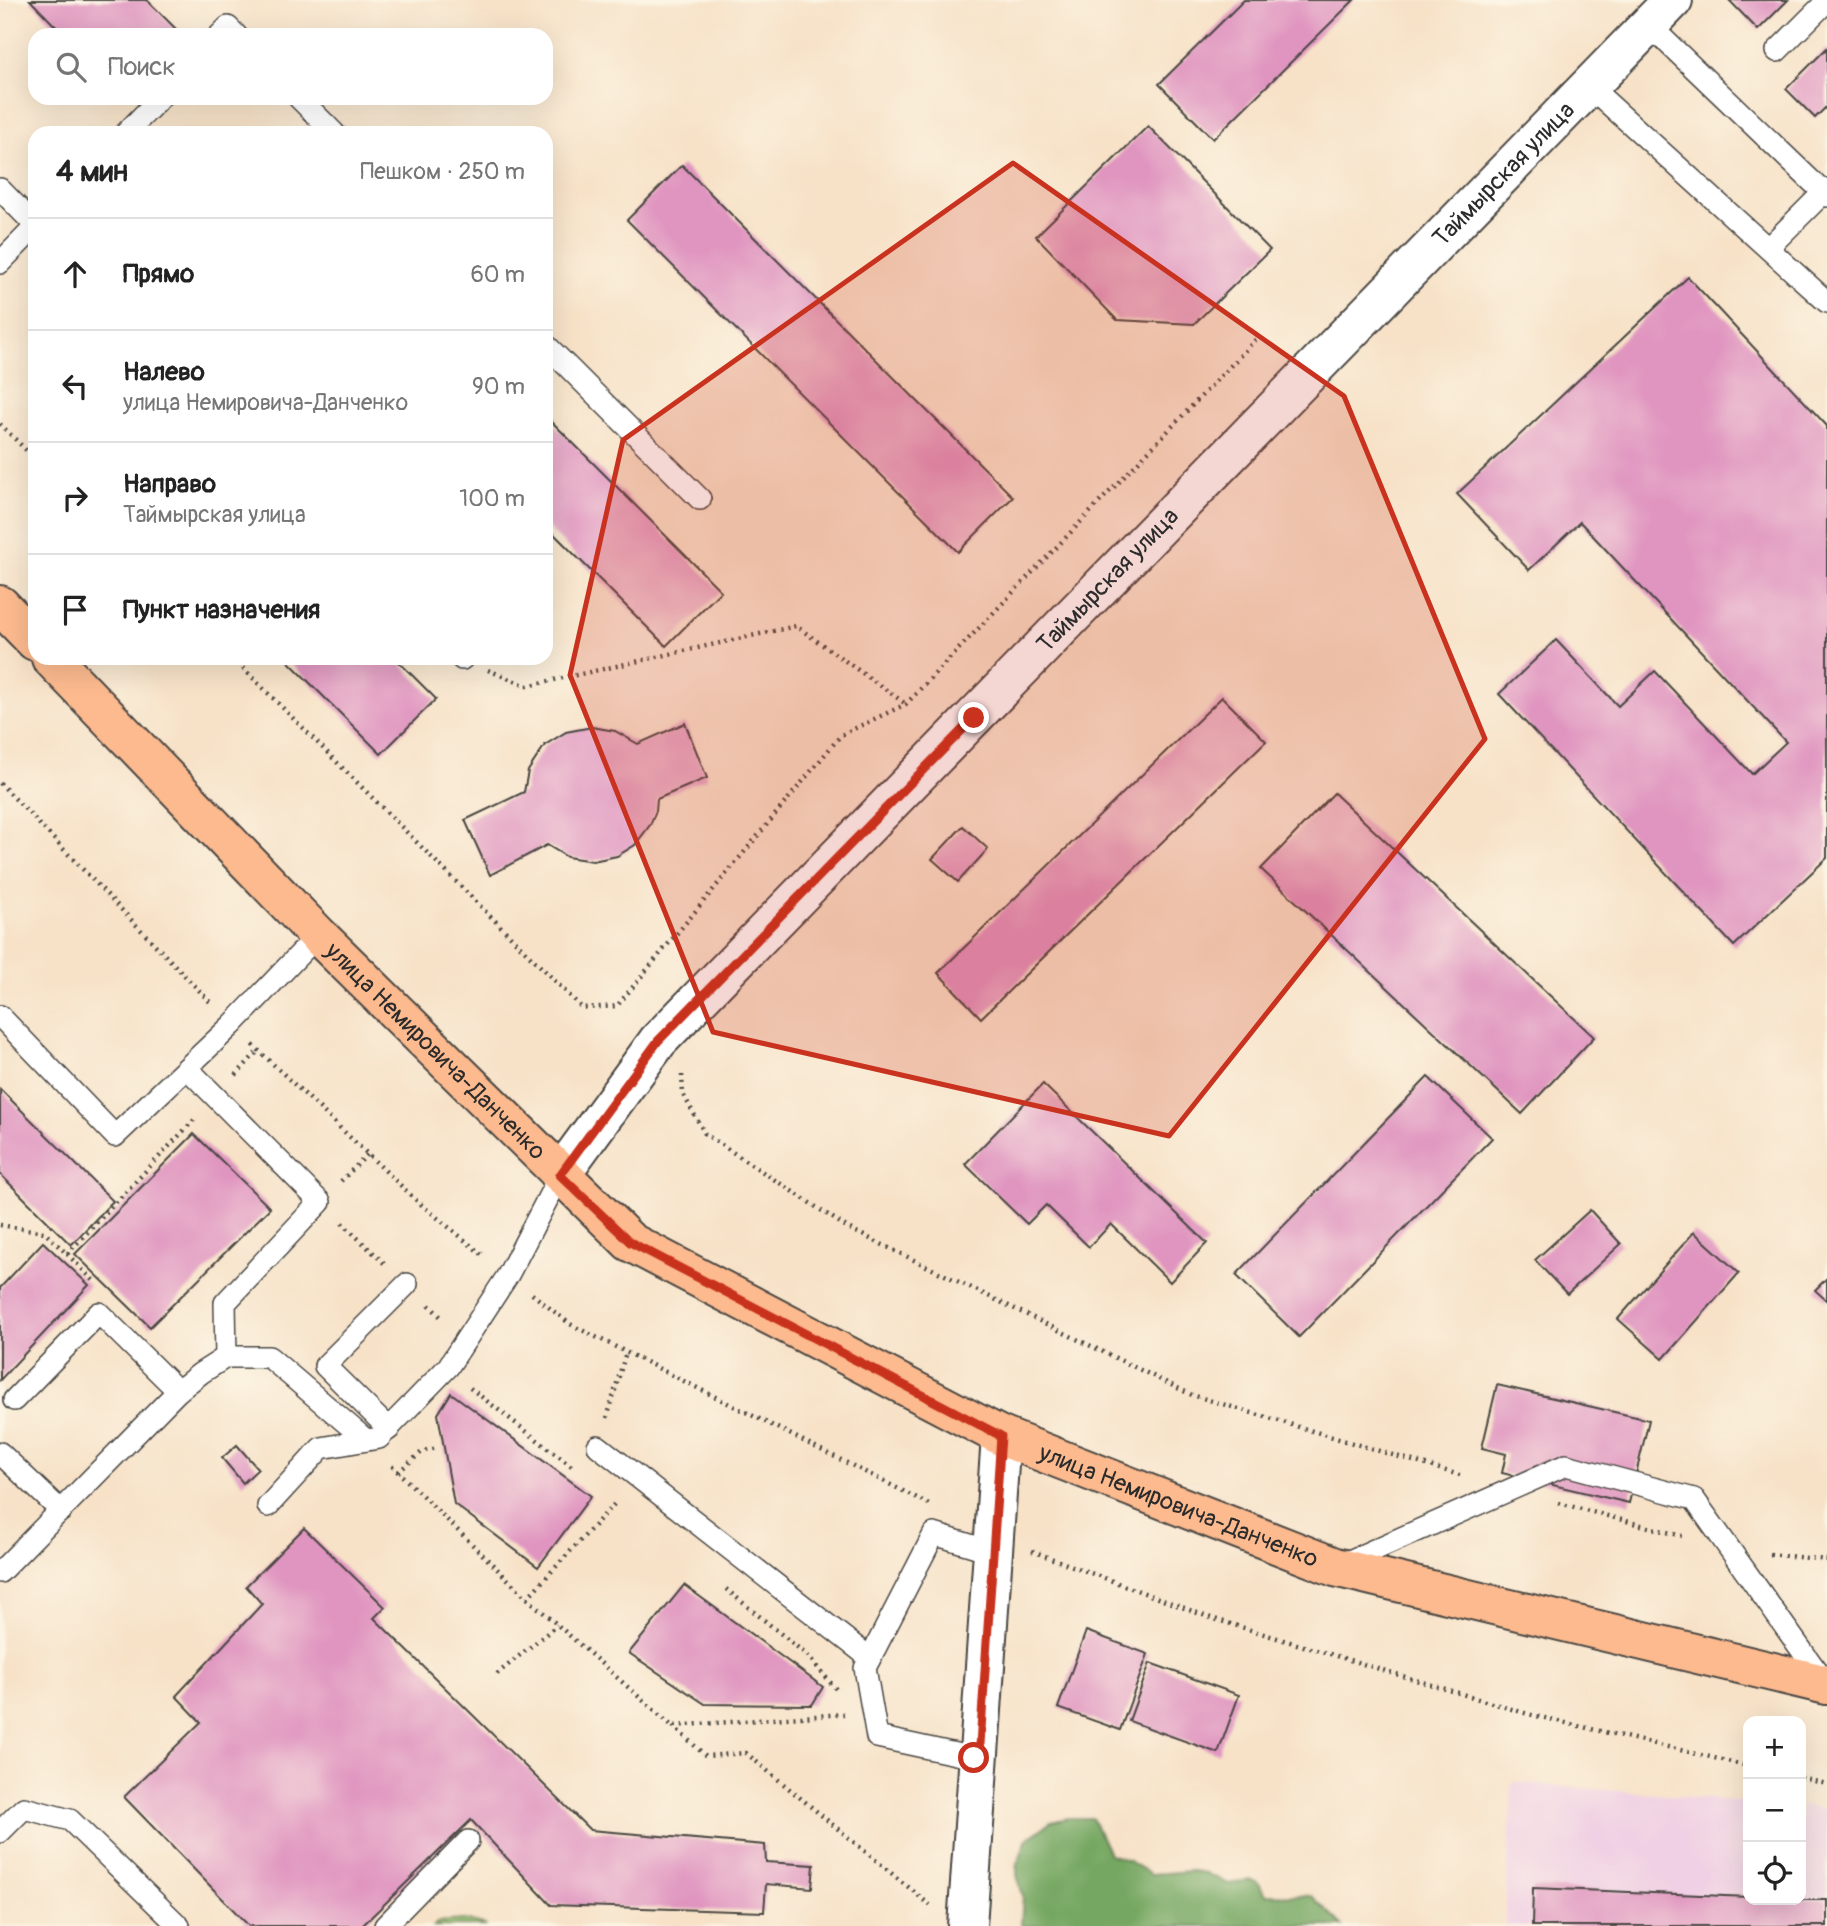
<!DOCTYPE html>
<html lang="ru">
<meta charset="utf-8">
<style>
:root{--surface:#fff;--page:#f6f6f6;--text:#222;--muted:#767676;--line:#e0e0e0}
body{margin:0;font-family:Pangolin,sans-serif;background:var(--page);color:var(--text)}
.controls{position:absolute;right:21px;bottom:21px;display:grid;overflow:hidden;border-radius:14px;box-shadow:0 7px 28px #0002}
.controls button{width:63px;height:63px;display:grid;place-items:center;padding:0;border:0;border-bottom:2px solid var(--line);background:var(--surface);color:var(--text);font:35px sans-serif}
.stop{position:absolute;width:21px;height:21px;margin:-16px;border:5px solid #c8321e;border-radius:50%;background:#fff}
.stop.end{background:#c8321e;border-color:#fff;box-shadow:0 2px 7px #0008}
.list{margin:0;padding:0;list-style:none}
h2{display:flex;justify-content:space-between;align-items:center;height:91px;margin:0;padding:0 28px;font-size:30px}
h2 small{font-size:23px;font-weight:400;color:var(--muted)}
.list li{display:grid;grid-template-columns:46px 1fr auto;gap:21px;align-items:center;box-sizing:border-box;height:112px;padding:0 28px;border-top:2px solid var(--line)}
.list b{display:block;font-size:26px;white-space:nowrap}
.list p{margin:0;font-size:23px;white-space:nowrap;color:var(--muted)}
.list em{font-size:23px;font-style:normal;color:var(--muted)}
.icon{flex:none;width:38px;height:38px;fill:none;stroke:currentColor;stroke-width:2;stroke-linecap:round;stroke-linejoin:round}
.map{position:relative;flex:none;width:1827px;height:1926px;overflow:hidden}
.search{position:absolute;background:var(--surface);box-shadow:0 7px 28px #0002;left:28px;top:28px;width:525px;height:77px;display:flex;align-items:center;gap:18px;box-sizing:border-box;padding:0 24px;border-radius:21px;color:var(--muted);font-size:26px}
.panel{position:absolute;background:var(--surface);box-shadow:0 7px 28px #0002;left:28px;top:126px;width:525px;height:539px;border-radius:21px}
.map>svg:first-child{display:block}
.built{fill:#f0d0e4}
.green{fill:#93c170;stroke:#5f764e;stroke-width:2}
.forest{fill:#76a762;stroke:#506946;stroke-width:2}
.building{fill:#e095c0}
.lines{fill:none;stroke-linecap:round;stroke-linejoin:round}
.service-casing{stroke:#4a4643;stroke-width:24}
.minor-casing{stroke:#4a4643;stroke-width:42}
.primary-casing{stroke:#4a4643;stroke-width:42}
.path{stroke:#4a4643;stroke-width:4.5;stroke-dasharray:2 5;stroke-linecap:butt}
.service{stroke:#fff;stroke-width:21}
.minor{stroke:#fff;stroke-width:38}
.primary{stroke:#fcba8e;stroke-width:38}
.route{stroke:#c8321e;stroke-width:9}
.marked{fill:#c8321e;fill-opacity:0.2;stroke:#c8321e;stroke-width:5;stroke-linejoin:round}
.labels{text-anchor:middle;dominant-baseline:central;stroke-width:6;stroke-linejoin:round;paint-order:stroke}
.street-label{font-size:24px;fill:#2b2b2b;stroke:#fcf5e5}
</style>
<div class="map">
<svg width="1827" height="1926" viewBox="0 0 1827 1926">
<rect width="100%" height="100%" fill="#fcf5e5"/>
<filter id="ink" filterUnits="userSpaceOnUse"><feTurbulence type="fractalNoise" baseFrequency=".0143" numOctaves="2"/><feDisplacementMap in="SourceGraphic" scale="14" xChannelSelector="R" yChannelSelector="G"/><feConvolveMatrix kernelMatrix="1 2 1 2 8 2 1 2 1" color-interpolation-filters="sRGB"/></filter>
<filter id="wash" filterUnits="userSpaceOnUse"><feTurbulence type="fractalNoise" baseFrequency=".00686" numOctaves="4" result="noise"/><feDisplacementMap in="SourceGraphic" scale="28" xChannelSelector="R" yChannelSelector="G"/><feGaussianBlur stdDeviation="1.57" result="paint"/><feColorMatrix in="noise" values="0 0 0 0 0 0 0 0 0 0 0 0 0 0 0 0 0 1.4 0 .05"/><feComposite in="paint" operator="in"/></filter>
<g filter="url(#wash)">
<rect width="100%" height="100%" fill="#f7e2c8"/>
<polygon class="built" points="1512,1782 1748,1802 1748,1900 1801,1900 1801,1806 1827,1809 1827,1926 1505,1926"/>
<polygon class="green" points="464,1920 487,1926 434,1926 438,1922"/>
<polygon class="forest" points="1067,1818 1092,1818 1109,1854 1129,1861 1151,1874 1192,1871 1206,1873 1228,1884 1250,1880 1257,1882 1266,1895 1312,1896 1343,1926 1021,1926 1023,1896 1017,1875 1017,1865 1027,1839 1051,1822"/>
<g id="blocks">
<g class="building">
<polygon points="30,0 147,0 182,35 64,35"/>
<polygon points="1244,0 1354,0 1213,139 1159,84"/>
<polygon points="1729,0 1788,0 1758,30"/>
<polygon points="1827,48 1827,106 1815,118 1786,89"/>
<polygon points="1148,126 1270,250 1194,324 1117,320 1036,236"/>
<polygon points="682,165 1013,497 958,552 627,220"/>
<polygon points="1688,277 1827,426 1827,858 1734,946 1499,694 1556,640 1618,706 1655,671 1752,774 1786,742 1580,522 1529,570 1457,494"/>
<polygon points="546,416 721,591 666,646 546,526"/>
<polygon points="285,658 395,658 436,699 381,754"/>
<polygon points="1222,697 1266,741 981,1018 938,973"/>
<polygon points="685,723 707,778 657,799 656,811 650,825 635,845 617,856 593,861 567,857 547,845 490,875 465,820 524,792 528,771 545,745 566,732 592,727 615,731 638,744"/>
<polygon points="1334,793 1594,1037 1522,1114 1261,869"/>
<polygon points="963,826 988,849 958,882 932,859"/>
<polygon points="1428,1077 1492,1138 1299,1337 1236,1275"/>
<polygon points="1043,1084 1207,1243 1170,1282 1111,1224 1089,1247 1046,1205 1027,1224 965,1164"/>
<polygon points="0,1089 113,1201 71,1245 0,1174"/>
<polygon points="194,1134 270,1208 150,1327 75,1254"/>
<polygon points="1590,1210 1621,1244 1567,1294 1535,1260"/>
<polygon points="1694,1232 1739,1273 1663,1359 1618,1319"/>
<polygon points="43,1242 89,1285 0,1380 0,1288"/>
<polygon points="1827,1278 1827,1301 1815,1290"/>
<polygon points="1497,1385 1649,1420 1629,1503 1502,1473 1506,1454 1482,1448"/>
<polygon points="451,1393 591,1496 538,1567 454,1504 438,1414"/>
<polygon points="237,1445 258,1469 243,1483 222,1458"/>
<polygon points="304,1528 385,1607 374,1618 590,1830 765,1845 766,1862 814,1865 812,1888 766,1884 764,1912 551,1905 471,1820 362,1926 249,1926 124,1797 201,1722 176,1696 262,1604 246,1586"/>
<polygon points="684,1585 823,1687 812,1705 705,1704 629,1653"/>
<polygon points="1086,1631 1148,1654 1120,1730 1058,1708"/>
<polygon points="1150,1663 1239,1695 1218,1753 1129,1721"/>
<polygon points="1533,1888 1748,1897 1748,1900 1827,1900 1827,1926 1532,1926"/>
</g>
</g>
</g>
<g filter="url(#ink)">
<use href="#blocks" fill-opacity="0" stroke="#4a4643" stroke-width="2"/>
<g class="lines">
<defs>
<g id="service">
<polyline points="1649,25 1827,196"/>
<polyline points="220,35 228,27 236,35"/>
<polyline points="1777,51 1827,1"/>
<polyline points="1589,86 1827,302"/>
<polyline points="299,98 334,133"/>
<polyline points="126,133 160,98"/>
<polyline points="0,189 35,225"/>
<polyline points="1768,248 1827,189"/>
<polyline points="0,263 35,227"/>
<polyline points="546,345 700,499"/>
<polyline points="461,658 462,659"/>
<polyline points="0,1016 115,1136 232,1025 318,935"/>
<polyline points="187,1068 320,1202 225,1303 226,1357"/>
<polyline points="14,1400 99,1313 178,1391"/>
<polyline points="389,1429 325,1366 407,1284"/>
<polyline points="598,1446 870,1658"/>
<polyline points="0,1453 61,1511"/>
<polyline points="268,1506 321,1448 379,1438 448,1367 508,1275 560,1175"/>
<polyline points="1338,1566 1566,1465 1694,1499 1825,1683"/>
<polyline points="0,1572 178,1391 201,1373 226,1357 269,1357 366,1440"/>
<polyline points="979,1759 877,1737 865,1668 934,1534 993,1552"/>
<polyline points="0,1832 24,1808 70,1820 179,1926"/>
<polyline points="385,1926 468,1841"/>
</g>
<g id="minor">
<path id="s1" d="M 560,1175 L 658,1041 L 1673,0"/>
<polyline points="967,1926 1001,1436"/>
</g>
<g id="primary">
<polyline points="0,605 35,641"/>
<path id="s2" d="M 51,658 L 318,935 L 630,1242 L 1001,1436 L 1335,1567 L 1827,1685"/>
</g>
</defs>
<use href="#service" class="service-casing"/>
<use href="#minor" class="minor-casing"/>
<use href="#primary" class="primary-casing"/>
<g class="path">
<polyline points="0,424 35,459"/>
<polyline points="233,658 582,1008 617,1006 841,735 906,704 1259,336"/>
<polyline points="488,670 527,686 796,626 906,704"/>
<polyline points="0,783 212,1004"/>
<polyline points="253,1045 417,1201 484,1256"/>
<polyline points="236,1075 259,1050"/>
<polyline points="682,1075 683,1094 705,1134 848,1228 1192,1395 1463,1476"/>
<polyline points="341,1181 368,1154"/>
<polyline points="342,1223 384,1263"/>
<polyline points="0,1225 44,1232 67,1254 194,1120"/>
<polyline points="67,1254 96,1283"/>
<polyline points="532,1294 570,1324 929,1504"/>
<polyline points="429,1305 443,1319"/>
<polyline points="470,1388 574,1468"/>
<polyline points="607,1418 626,1352"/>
<polyline points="392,1466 527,1598 672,1726 844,1714"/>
<polyline points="398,1472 423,1451 438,1448"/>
<polyline points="1559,1503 1682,1536"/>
<polyline points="1032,1551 1211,1618 1528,1714 1748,1766"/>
<polyline points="1770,1554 1827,1560"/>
<polyline points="726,1589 807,1655 836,1689"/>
<polyline points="527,1598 617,1501"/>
<polyline points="497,1674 557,1625"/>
<polyline points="673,1726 706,1756 746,1753 930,1905"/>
<polyline points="1801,1778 1827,1784"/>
</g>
<use href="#service" class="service"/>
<use href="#minor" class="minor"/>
<use href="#primary" class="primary"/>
</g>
</g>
<g class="lines" filter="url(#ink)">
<polyline class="route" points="974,1758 979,1759 1001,1436 630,1242 560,1175 658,1041 974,718"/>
</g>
<path class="marked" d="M 1013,163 L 1344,396 L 1485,739 L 1169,1136 L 713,1032 L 570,675 L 623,440 Z"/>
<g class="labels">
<g class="street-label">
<text stroke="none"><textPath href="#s1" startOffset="1377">Таймырская улица</textPath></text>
<text stroke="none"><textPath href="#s1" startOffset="810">Таймырская улица</textPath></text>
<text stroke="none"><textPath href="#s2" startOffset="550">улица Немировича-Данченко</textPath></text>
<text stroke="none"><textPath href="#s2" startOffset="1432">улица Немировича-Данченко</textPath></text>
</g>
</g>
</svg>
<div class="controls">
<button>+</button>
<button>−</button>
<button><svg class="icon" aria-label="locate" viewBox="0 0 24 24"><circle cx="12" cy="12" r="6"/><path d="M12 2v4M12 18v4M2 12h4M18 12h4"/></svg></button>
</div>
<div class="stop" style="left:974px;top:1758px"></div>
<div class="stop end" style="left:974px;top:718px"></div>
<div class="search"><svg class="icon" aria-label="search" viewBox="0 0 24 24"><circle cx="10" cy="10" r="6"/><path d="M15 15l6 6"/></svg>Поиск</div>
<section class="panel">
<h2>4 мин<small>Пешком · 250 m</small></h2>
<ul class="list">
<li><svg class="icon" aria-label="ahead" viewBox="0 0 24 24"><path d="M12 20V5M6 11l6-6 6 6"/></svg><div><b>Прямо</b></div><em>60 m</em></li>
<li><svg class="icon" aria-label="left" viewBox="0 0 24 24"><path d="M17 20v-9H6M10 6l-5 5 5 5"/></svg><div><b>Налево</b><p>улица Немировича-Данченко</p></div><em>90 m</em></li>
<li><svg class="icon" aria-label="right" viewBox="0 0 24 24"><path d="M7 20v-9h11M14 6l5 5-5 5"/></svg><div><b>Направо</b><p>Таймырская улица</p></div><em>100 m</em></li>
<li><svg class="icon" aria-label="arrive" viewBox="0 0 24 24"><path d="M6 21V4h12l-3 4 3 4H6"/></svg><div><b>Пункт назначения</b></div></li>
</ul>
</section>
</div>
